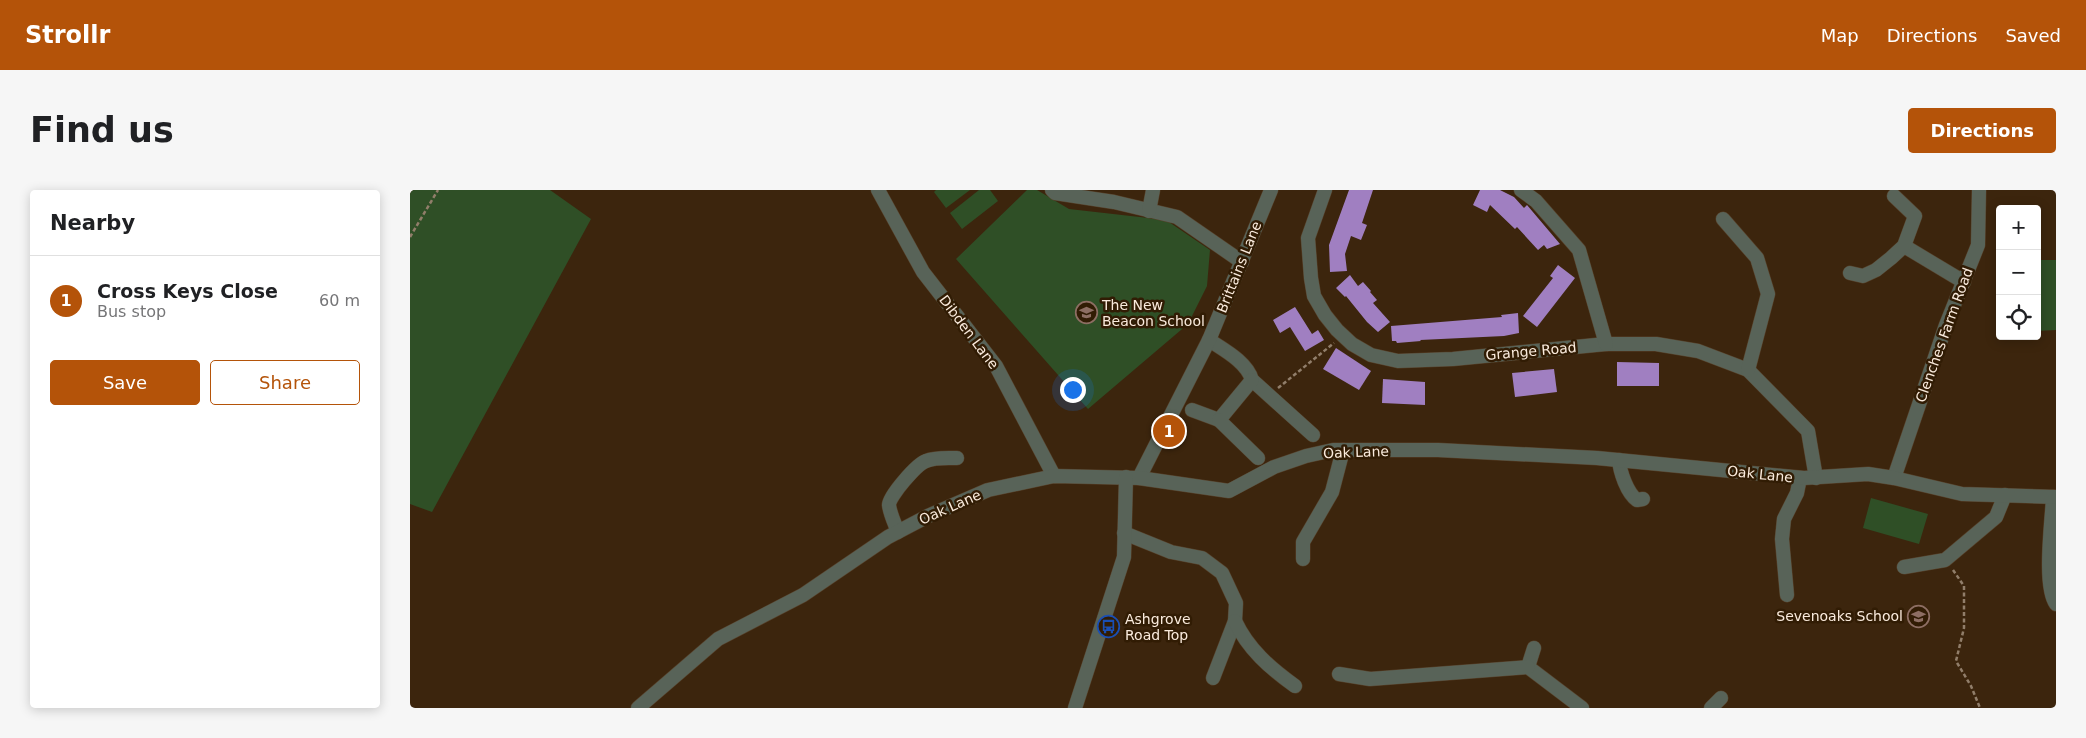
<!DOCTYPE html>
<meta charset="utf-8">
<style>
:root{--surface:#fff;--page:#f6f6f6;--text:#202124;--muted:#757577;--line:#e0e0e0;--accent:#b45309}
body{margin:0;font-family:"DejaVu Sans",sans-serif;background:var(--page);color:var(--text)}
.controls{position:absolute;right:15px;top:15px;display:grid;overflow:hidden;border-radius:5px;box-shadow:0 2px 12px #0003}
.controls button{width:45px;height:45px;display:grid;place-items:center;padding:0;border:0;border-bottom:1px solid var(--line);background:var(--surface);color:var(--text);font:25px sans-serif}
.you{position:absolute;left:662px;top:199px;width:18px;height:18px;margin:-12px;border:4px solid #fff;border-radius:50%;background:#1a73e8;box-shadow:0 0 0 8px #1a73e833}
.badge{display:grid;place-items:center;width:32px;height:32px;border-radius:50%;background:var(--accent);color:#fff;font-size:16px;font-weight:700}
.pin{position:absolute;translate:-50% -50%;border:2px solid #fff;box-shadow:0 1px 5px #0006}
.list{margin:0;padding:0;list-style:none}
h2{display:flex;justify-content:space-between;align-items:center;height:65px;margin:0;padding:0 20px;font-size:21px}
h2 small{font-size:16px;font-weight:400;color:var(--muted)}
.list li{display:grid;grid-template-columns:32px 1fr auto;gap:15px;align-items:center;box-sizing:border-box;height:90px;padding:0 20px;border-top:1px solid var(--line)}
.list b{display:block;font-size:19px;white-space:nowrap}
.list p{margin:0;font-size:16px;white-space:nowrap;color:var(--muted)}
.list em{font-size:16px;font-style:normal;color:var(--muted)}
.actions{display:flex;gap:10px;padding:15px 20px}
.actions a{flex:1;padding:11px 0;border:1px solid var(--accent);border-radius:5px;text-align:center;font-size:18px;color:var(--accent)}
.actions .main{background:var(--accent);color:#fff}
.icon{flex:none;width:28px;height:28px;fill:none;stroke:currentColor;stroke-width:2;stroke-linecap:round;stroke-linejoin:round}
.map{position:relative;flex:none;width:1646px;height:518px;overflow:hidden;border-radius:5px}
header{display:flex;align-items:center;gap:30px;box-sizing:border-box;height:70px;padding:0 25px;background:var(--accent);color:#fff}
header strong{font-size:24px}
nav{display:flex;gap:28px;margin-inline-start:auto;font-size:18px}
.intro{display:flex;align-items:center;justify-content:space-between;box-sizing:border-box;height:120px;padding:0 30px}
h1{margin:0;font-size:35px}
.button{padding:12px 22px;border-radius:5px;background:var(--accent);color:#fff;font-size:18px;font-weight:700}
main{display:flex;gap:30px;padding:0 30px}
aside{flex:1;background:var(--surface);border-radius:5px;box-shadow:0 2px 12px #0003}
.map>svg:first-child{display:block}
.green{fill:#2f4f26}
.building{fill:#a07fc1}
.lines{fill:none;stroke-linecap:round;stroke-linejoin:round}
.minor-casing{stroke:#57412a;stroke-width:15}
.path{stroke:#917e6a;stroke-width:2.5;stroke-dasharray:4 2.5;stroke-linecap:butt}
.minor{stroke:#586358;stroke-width:14}
.labels{text-anchor:middle;dominant-baseline:central;stroke-width:5;stroke-linejoin:round;paint-order:stroke}
.street-label{font-size:14px;fill:#faebdd;stroke:#311c04}
.poi-label{font-size:14px;fill:#faebdd;stroke:#311c04;text-anchor:start}
</style>
<header>
<strong>Strollr</strong>
<nav><a>Map</a><a>Directions</a><a>Saved</a></nav>
</header>
<div class="intro"><h1>Find us</h1><a class="button">Directions</a></div>
<main>
<aside>
<h2>Nearby<small></small></h2>
<ul class="list">
<li><span class="badge">1</span><div><b>Cross Keys Close</b><p>Bus stop</p></div><em>60 m</em></li>
</ul>
<div class="actions"><a class="main">Save</a><a>Share</a></div>
</aside>
<div class="map">
<svg width="1646" height="518" viewBox="0 0 1646 518">
<rect width="100%" height="100%" fill="#3c250d"/>
<g class="green">
<polygon points="0,0 140,0 181,29 22,322 0,314"/>
<polygon points="526,0 560,0 536,18 524,2"/>
<polygon points="569,0 580,0 588,11 552,39 540,23"/>
<polygon points="617,0 627,0 659,19 756,30 800,60 797,96 778,134 678,219 546,69"/>
<polygon points="1627,70 1646,70 1646,140 1627,141"/>
<polygon points="1461,308 1518,324 1509,354 1453,338"/>
</g>
<g class="building">
<polygon points="939,0 963,0 952,33 957,35 951,50 941,46 935,64 937,81 920,82 919,55"/>
<polygon points="1070,0 1090,0 1104,7 1114,18 1117,15 1150,54 1137,59 1134,55 1128,60 1107,37 1105,39 1080,15 1077,22 1063,15"/>
<polygon points="1148,75 1165,88 1127,137 1113,126 1143,88 1140,86"/>
<polygon points="940,85 948,96 953,92 961,101 960,102 967,110 963,113 980,132 968,142 957,132 936,106 935,107 926,98"/>
<polygon points="885,117 902,144 908,140 914,150 895,161 880,137 870,143 863,130"/>
<polygon points="1108,123 1109,143 1094,146 1010,150 1011,151 987,153 986,151 982,151 981,136 1092,127 1091,125"/>
<polygon points="926,158 961,181 949,200 913,179"/>
<polygon points="1207,172 1249,173 1249,196 1207,196"/>
<polygon points="1144,179 1147,202 1105,207 1102,183"/>
<polygon points="973,189 1015,192 1015,215 972,213"/>
</g>
<g class="lines">
<defs>
<g id="minor">
<polyline points="468,0 513,82 586,176 644,286"/>
<polyline points="642,0 645,3 704,12 767,27 832,72"/>
<polyline points="915,0 898,48 901,88 904,106 915,125 927,140 942,154 961,165 988,171 1043,169 1196,154 1246,154 1288,161 1338,180 1398,241 1406,288"/>
<polyline points="1111,0 1126,11 1169,60 1196,154"/>
<polyline points="739,21 743,0"/>
<polyline points="1313,29 1347,68 1358,104 1338,180"/>
<polyline points="1494,56 1554,92"/>
<polyline points="1440,83 1453,86 1466,80 1481,68 1494,56 1505,26 1484,6"/>
<path d="M 799,150 C 814,160 837,172 842,190 L 903,245"/>
<polyline points="782,220 809,230 842,190"/>
<polyline points="809,230 848,268"/>
<path d="M 1209,270 C 1210,282 1217,303 1227,310 L 1233,309"/>
<polyline points="729,288 799,150 861,0"/>
<polyline points="1484,288 1536,135 1568,55 1569,0"/>
<path d="M 1643,307 C 1642,331 1633,396 1646,414"/>
<path d="M 488,342 C 485,334 480,324 479,315 C 479,306 507,274 516,271 C 525,267 537,268 547,268"/>
<polyline points="714,343 761,362 792,368 812,383 826,413 825,431 803,488"/>
<polyline points="893,369 893,352 922,302 933,260"/>
<polyline points="1494,377 1535,370 1586,327 1595,305"/>
<polyline points="1377,405 1372,349 1374,329 1387,303 1390,288"/>
<path d="M 825,431 C 838,459 860,478 885,496"/>
<polyline points="1124,458 1118,477 1172,518"/>
<polyline points="929,484 960,489 1118,477"/>
<polyline points="228,518 308,449 393,405 478,347 518,326 578,300 644,286 729,288 819,301 864,277 896,266 923,260 1028,260 1187,268 1394,288 1458,284 1484,288 1552,304 1646,307"/>
<polyline points="665,518 714,367 716,287"/>
<polyline points="1301,518 1311,508"/>
</g>
</defs>
<use href="#minor" class="minor-casing"/>
<g class="path">
<polyline points="0,47 28,0"/>
<polyline points="868,198 924,153"/>
<polyline points="1543,380 1554,396 1554,438 1546,471 1561,496 1570,518"/>
</g>
<use href="#minor" class="minor"/>
</g>
<defs>
<symbol id="school-ring" viewBox="-11 -11 22 22"><circle r="9.5" fill="#311c04" stroke="#8d6e63" stroke-width="1.5"/><path d="M0-5L7-2L0 1L-7-2ZM-4 1L0 2.5L4 1V4Q0 6-4 4Z" fill="#8d6e63"/></symbol>
<symbol id="bus-ring" viewBox="-11 -11 22 22"><circle r="9.5" fill="#311c04" stroke="#1a4fb4" stroke-width="1.5"/><path d="M-5-6H5V4H4V6H2V4H-2V6H-4V4H-5ZM-3.5-4V0h7V-4ZM-3.5 1.2v1.5H-2V1.2ZM2 1.2v1.5H3.5V1.2Z" fill="#1a4fb4"/></symbol>
</defs>
<g fill-rule="evenodd">
<use href="#school-ring" x="664" y="110" width="25" height="25"/>
<use href="#school-ring" x="1496" y="414" width="25" height="25"/>
<use href="#bus-ring" x="686" y="424" width="25" height="25"/>
</g>
<g class="labels">
<g class="street-label">
<text transform="translate(829 77) rotate(-68)">Brittains Lane</text>
<text transform="translate(559 142) rotate(53)">Dibden Lane</text>
<text transform="translate(1534 145) rotate(-70)">Clenches Farm Road</text>
<text transform="translate(1121 161) rotate(-5)">Grange Road</text>
<text transform="translate(946 262) rotate(-2)">Oak Lane</text>
<text transform="translate(1350 284) rotate(6)">Oak Lane</text>
<text transform="translate(540 317) rotate(-24)">Oak Lane</text>
</g>
<g class="poi-label">
<text x="692" y="115">The New<tspan x="692" dy="16">Beacon School</tspan></text>
<text x="1493" y="426" text-anchor="end">Sevenoaks School</text>
<text x="715" y="429">Ashgrove<tspan x="715" dy="16">Road Top</tspan></text>
</g>
</g>
</svg>
<div class="controls">
<button>+</button>
<button>−</button>
<button><svg class="icon" aria-label="locate" viewBox="0 0 24 24"><circle cx="12" cy="12" r="6"/><path d="M12 2v4M12 18v4M2 12h4M18 12h4"/></svg></button>
</div>
<div class="you"></div>
<div class="pin badge" style="left:759px;top:241px">1</div>
</div>
</main>
